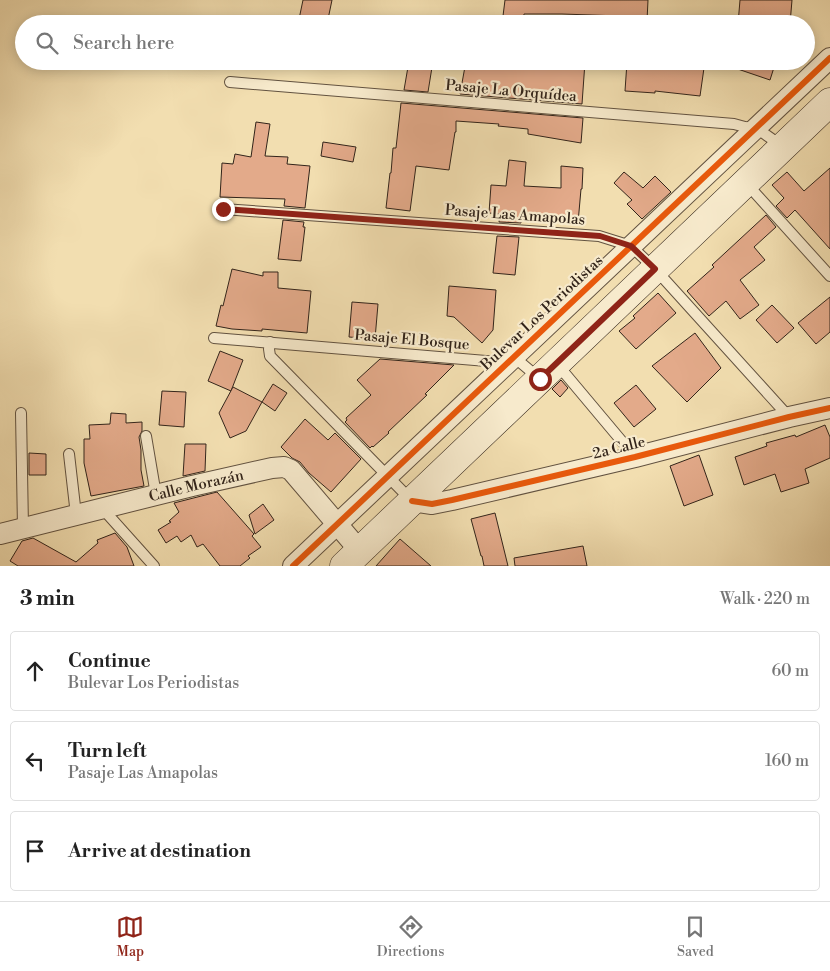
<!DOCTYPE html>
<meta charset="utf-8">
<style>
:root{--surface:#fff;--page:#f6f6f6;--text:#222;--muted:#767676;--line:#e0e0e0;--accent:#8f2418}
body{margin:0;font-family:"Libre Bodoni",serif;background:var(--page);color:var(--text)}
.stop{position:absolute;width:15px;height:15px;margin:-11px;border:4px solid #8f2418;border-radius:50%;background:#fff}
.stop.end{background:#8f2418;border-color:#fff;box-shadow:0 1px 5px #0008}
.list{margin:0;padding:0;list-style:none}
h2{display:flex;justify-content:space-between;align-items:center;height:65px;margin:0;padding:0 20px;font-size:21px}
h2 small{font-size:16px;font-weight:400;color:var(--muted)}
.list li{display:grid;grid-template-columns:32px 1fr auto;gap:15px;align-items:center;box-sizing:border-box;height:80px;margin:0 10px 10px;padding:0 10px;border:1px solid var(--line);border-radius:5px}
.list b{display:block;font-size:19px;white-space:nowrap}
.list p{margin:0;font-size:16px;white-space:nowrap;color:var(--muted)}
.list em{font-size:16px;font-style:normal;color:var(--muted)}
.icon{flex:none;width:28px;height:28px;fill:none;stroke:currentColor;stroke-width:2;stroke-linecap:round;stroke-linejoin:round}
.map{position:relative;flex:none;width:830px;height:566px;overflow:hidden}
.search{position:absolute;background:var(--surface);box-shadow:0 2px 12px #0003;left:15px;right:15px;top:15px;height:55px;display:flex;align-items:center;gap:12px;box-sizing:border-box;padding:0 18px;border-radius:28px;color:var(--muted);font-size:19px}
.sheet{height:335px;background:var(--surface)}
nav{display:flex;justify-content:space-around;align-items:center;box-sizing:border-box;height:70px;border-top:1px solid var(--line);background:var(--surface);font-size:14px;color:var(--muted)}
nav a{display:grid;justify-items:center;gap:2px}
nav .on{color:var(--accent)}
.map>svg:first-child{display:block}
.building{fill:#e3aa8a;stroke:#32241a}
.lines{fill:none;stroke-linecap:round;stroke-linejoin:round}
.lane-casing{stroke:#625240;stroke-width:12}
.street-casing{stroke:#625240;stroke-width:22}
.secondary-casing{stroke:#32241a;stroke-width:29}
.lane{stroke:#f7eacc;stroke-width:10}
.street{stroke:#f7eacc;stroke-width:20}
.secondary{stroke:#f7eacc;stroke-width:28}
.cycleway-casing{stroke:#f7eacc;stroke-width:9}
.cycleway{stroke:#e8590c;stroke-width:6}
.route{stroke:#8f2418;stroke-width:6}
.labels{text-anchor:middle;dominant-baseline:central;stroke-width:4.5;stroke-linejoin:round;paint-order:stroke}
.street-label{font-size:15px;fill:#32241a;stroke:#f7eacc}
</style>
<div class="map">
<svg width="830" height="566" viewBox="0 0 830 566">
<rect width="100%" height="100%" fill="#f2deb0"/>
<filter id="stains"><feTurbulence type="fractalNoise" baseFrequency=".004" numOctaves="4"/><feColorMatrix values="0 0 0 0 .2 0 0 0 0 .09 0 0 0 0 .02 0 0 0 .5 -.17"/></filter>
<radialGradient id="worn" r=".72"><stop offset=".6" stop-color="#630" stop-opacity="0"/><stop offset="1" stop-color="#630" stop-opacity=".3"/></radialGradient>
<g class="building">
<polygon points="303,0 332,0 327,24 298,24"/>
<polygon points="505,0 648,0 647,21 620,19 620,16 562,14 524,14 523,24 502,24"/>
<polygon points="740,0 792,0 790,24 738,24"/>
<polygon points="409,61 433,61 428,92 404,90"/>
<polygon points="466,61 485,61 514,66 515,61 585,62 582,104 460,94"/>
<polygon points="660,61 705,61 700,96 655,91 655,93 625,91 627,62 659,64"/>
<polygon points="723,61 776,61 770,80 723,64"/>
<polygon points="401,103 583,118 581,143 528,134 528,129 498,126 499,124 456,121 456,132 455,132 449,170 416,166 410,211 386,208 390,173 391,173 393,148 396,148"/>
<polygon points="256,122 270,124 265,156 288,157 287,164 310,166 305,208 284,206 285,199 220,197 222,163 233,164 235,154 251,157"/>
<polygon points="323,142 356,147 353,162 321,156"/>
<polygon points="509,160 526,162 524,186 561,188 561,166 583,168 582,189 581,189 578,223 557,221 557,218 521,215 521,223 499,222 500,214 489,213 491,185 506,186"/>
<polygon points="830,168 830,249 795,210 787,218 776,206 784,198 772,185 787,172 804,191"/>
<polygon points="624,172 643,188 655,176 671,192 642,219 627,204 632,200 614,183"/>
<polygon points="766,215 776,227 754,247 765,260 740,280 759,305 740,319 726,301 709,316 687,291 714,267 712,265"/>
<polygon points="283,220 304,222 303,227 305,227 301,261 278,259"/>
<polygon points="497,236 519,237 515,275 493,273"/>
<polygon points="232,269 263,276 263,272 278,272 278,288 311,291 307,333 262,329 262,331 232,329 216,326 221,305 223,306"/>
<polygon points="449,286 496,290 493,330 482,343 454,317 447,316"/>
<polygon points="658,293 676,313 636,349 619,331 635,318 633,316"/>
<polygon points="830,297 830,332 816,344 798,323"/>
<polygon points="352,302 378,304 375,339 349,337"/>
<polygon points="772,305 794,328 777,343 756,320"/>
<polygon points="695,333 721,368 687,402 652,366"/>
<polygon points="220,351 243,360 231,391 208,381"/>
<polygon points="380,359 454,365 425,394 427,395 388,432 389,433 373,447 372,446 370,448 345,422 347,420 346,418 371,395 357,380"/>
<polygon points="561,380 568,388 560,397 552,389"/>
<polygon points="273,384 287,393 275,411 262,402"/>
<polygon points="636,385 656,409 634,427 614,403"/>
<polygon points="233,387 262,402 246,431 230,438 219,413"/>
<polygon points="162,391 186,392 184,427 159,425"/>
<polygon points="111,413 126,414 126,423 142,422 142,431 139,437 141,450 141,470 144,486 91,496 84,463 84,439 90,439 89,425 110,424"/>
<polygon points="305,419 328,440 335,433 361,459 331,492 309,473 300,462 292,458 281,447"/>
<polygon points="825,425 830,437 830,458 805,469 809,483 781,492 775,474 744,485 735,457 767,446 766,443 795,435 796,437"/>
<polygon points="185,444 206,444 205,471 183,476"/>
<polygon points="29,453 46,454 46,475 29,475"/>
<polygon points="699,455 713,495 684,506 670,466"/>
<polygon points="217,492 254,534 252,536 261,547 248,556 250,558 240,566 220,566 203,544 197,547 191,535 181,542 177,536 166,543 158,530 171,522 169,521 179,512 174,503"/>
<polygon points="263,504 274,520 255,534 249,515"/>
<polygon points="495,513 508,566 484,566 482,556 481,556 471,519"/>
<polygon points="115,533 127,547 134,566 18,566 10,561 22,541 33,538 76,562 98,543 97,540"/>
<polygon points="400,539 431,566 376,566"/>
<polygon points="583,546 587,566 515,566 514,558"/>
</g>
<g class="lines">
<defs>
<g id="lane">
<polyline points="230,82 734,124 745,127 756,128 782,146"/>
<polyline points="747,184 830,276"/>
<polyline points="223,209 599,236 631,246 655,269 789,417"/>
<polyline points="214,338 511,363 514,357 540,379"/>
<polyline points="270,342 269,349 270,356 412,501"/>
<polyline points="557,364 635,457"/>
<polyline points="21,413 23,528"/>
<polyline points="146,436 156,495"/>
<polyline points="69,454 76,515"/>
<polyline points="102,508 154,566"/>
</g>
<g id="street">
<polyline points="412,501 432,504 452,500 635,457 789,417 830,408"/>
<path id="s1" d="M 0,534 L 192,486 L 272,468 L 284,467 L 291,470 L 360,551"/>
<polyline points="293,566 830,58"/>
</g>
<polyline id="secondary" points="344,566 830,102"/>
</defs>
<use href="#lane" class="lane-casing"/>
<use href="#street" class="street-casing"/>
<use href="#secondary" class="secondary-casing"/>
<use href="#lane" class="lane"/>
<use href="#street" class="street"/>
<use href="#secondary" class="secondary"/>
<defs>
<g id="cycleway">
<polyline points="412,501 432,504 452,500 635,457 789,417 830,408"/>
<polyline points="293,566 830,58"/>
</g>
</defs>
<use href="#cycleway" class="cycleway-casing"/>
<use href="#cycleway" class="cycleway"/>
</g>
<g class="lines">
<polyline class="route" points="223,209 600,236 631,246 655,269 540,379"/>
</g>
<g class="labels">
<g class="street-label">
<text transform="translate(511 91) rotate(5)">Pasaje La Orquídea</text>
<text transform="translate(515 215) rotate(4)">Pasaje Las Amapolas</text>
<text transform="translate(542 313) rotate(-43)">Bulevar Los Periodistas</text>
<text transform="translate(412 340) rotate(5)">Pasaje El Bosque</text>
<text transform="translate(619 448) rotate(-14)">2a Calle</text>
<text stroke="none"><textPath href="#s1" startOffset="202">Calle Morazán</textPath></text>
</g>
</g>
<rect width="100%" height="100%" filter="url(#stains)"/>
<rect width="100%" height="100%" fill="url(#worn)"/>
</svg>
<div class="stop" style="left:540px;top:379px"></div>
<div class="stop end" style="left:223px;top:209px"></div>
<div class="search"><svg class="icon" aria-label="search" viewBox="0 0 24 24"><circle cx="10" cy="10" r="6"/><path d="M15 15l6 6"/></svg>Search here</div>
</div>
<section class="sheet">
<h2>3 min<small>Walk · 220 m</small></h2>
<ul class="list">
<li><svg class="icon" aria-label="ahead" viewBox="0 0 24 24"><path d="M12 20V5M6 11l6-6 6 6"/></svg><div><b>Continue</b><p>Bulevar Los Periodistas</p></div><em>60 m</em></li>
<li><svg class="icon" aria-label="left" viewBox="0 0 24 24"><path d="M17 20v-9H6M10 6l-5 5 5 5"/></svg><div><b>Turn left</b><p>Pasaje Las Amapolas</p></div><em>160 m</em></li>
<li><svg class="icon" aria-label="arrive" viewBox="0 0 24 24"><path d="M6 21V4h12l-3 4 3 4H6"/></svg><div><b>Arrive at destination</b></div></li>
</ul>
</section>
<nav>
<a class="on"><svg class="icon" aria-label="map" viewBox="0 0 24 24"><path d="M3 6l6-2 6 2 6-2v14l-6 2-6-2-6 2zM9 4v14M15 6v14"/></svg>Map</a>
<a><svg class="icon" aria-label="directions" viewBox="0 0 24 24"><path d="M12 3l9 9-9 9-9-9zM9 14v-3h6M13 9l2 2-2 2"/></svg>Directions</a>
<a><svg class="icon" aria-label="saved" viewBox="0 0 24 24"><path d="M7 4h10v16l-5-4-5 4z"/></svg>Saved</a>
</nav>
